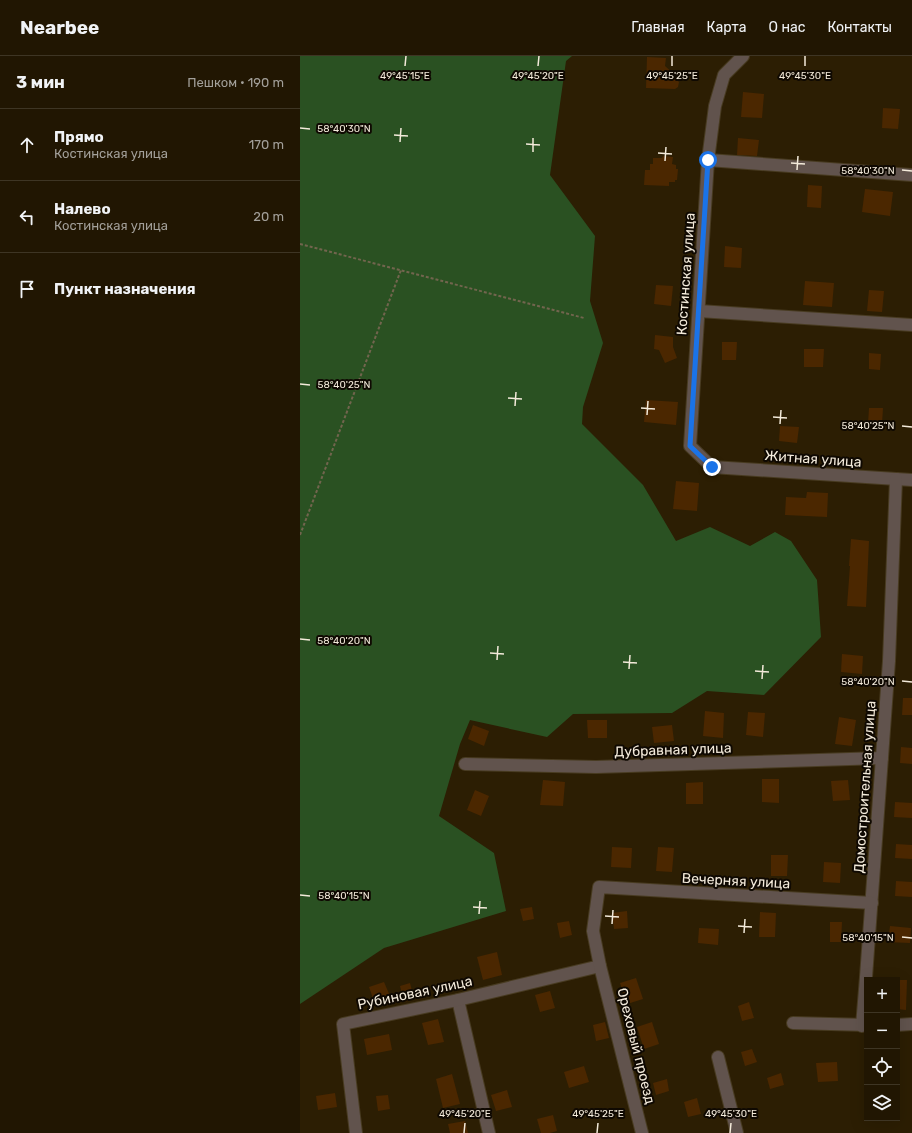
<!DOCTYPE html>
<html lang="ru">
<meta charset="utf-8">
<style>
:root{--surface:#211602;--page:#2d2311;--text:#f1f3f6;--muted:#a29f99;--line:#3e3524}
body{margin:0;font-family:Rubik,sans-serif;background:var(--page);color:var(--text)}
.controls{position:absolute;right:12px;bottom:12px;display:grid;overflow:hidden;border-radius:0px;box-shadow:0 4px 16px #0002}
.controls button{width:36px;height:36px;display:grid;place-items:center;padding:0;border:0;border-bottom:1px solid var(--line);background:var(--surface);color:var(--text);font:20px sans-serif}
.stop{position:absolute;width:12px;height:12px;margin:-9px;border:3px solid #1a73e8;border-radius:50%;background:#fff}
.stop.end{background:#1a73e8;border-color:#fff;box-shadow:0 1px 4px #0008}
.list{margin:0;padding:0;list-style:none}
h2{display:flex;justify-content:space-between;align-items:center;height:52px;margin:0;padding:0 16px;font-size:17px}
h2 small{font-size:13px;font-weight:400;color:var(--muted)}
.list li{display:grid;grid-template-columns:26px 1fr auto;gap:12px;align-items:center;box-sizing:border-box;height:72px;padding:0 16px;border-top:1px solid var(--line)}
.list b{display:block;font-size:15px;white-space:nowrap}
.list p{margin:0;font-size:13px;white-space:nowrap;color:var(--muted)}
.list em{font-size:13px;font-style:normal;color:var(--muted)}
.icon{flex:none;width:22px;height:22px;fill:none;stroke:currentColor;stroke-width:2;stroke-linecap:round;stroke-linejoin:round}
.map{position:relative;flex:none;width:612px;height:1077px;overflow:hidden}
header{display:flex;align-items:center;gap:24px;box-sizing:border-box;height:56px;padding:0 20px;background:var(--surface);border-bottom:1px solid var(--line)}
header strong{font-size:19px}
nav{display:flex;gap:22px;margin-inline-start:auto;font-size:14px}
main{display:flex}
aside{flex:1;background:var(--surface)}
.map>svg:first-child{display:block}
.green{fill:#2a5122}
.building{fill:#4b2700}
.lines{fill:none;stroke-linecap:round;stroke-linejoin:round}
.minor-casing{stroke:#483b21;stroke-width:14}
.path{stroke:#72654e;stroke-width:2;stroke-dasharray:3 2;stroke-linecap:butt}
.minor{stroke:#61534d;stroke-width:12}
.route{stroke:#1a73e8;stroke-width:5}
.ticks{fill:none;stroke:#f3eada;stroke-width:1.5}
.labels{text-anchor:middle;dominant-baseline:central;stroke-width:4;stroke-linejoin:round;paint-order:stroke}
.street-label{font-size:14px;fill:#f3eada;stroke:#0f0902}
.ticks-label{font-size:10px;text-anchor:middle;fill:#f3eada;stroke:#0f0902;stroke-width:4;stroke-linejoin:round;paint-order:stroke}
</style>
<header>
<strong>Nearbee</strong>
<nav><a>Главная</a><a>Карта</a><a>О нас</a><a>Контакты</a></nav>
</header>
<main>
<aside>
<h2>3 мин<small>Пешком · 190 m</small></h2>
<ul class="list">
<li><svg class="icon" aria-label="ahead" viewBox="0 0 24 24"><path d="M12 20V5M6 11l6-6 6 6"/></svg><div><b>Прямо</b><p>Костинская улица</p></div><em>170 m</em></li>
<li><svg class="icon" aria-label="left" viewBox="0 0 24 24"><path d="M17 20v-9H6M10 6l-5 5 5 5"/></svg><div><b>Налево</b><p>Костинская улица</p></div><em>20 m</em></li>
<li><svg class="icon" aria-label="arrive" viewBox="0 0 24 24"><path d="M6 21V4h12l-3 4 3 4H6"/></svg><div><b>Пункт назначения</b></div></li>
</ul>
</aside>
<div class="map">
<svg width="612" height="1077" viewBox="0 0 612 1077">
<rect width="100%" height="100%" fill="#2c1e03"/>
<polygon class="green" points="0,0 272,0 266,5 250,119 295,180 290,245 303,287 283,351 282,368 343,429 376,485 410,471 450,490 475,476 491,485 517,524 521,581 464,639 407,635 372,657 273,658 247,681 170,664 160,688 139,760 194,797 206,855 84,892 0,948"/>
<g class="building">
<polygon points="347,1 366,2 365,10 374,18 374,21 379,26 378,31 375,33 346,32"/>
<polygon points="443,36 464,38 462,62 441,61"/>
<polygon points="583,52 600,53 598,73 582,72"/>
<polygon points="438,82 459,84 457,100 437,99"/>
<polygon points="363,100 373,101 372,108 376,109 376,113 378,113 377,124 375,124 375,126 369,126 369,130 344,129 345,114 350,114 350,108 353,108 353,102 362,102"/>
<polygon points="508,129 522,130 521,152 507,151"/>
<polygon points="565,133 593,136 590,160 562,156"/>
<polygon points="425,190 442,192 441,212 424,211"/>
<polygon points="505,225 534,227 532,251 503,249"/>
<polygon points="356,229 373,230 371,250 354,248"/>
<polygon points="569,234 584,235 582,256 567,255"/>
<polygon points="355,279 373,281 373,291 377,302 365,307 359,294 354,293"/>
<polygon points="422,286 437,286 436,304 422,304"/>
<polygon points="504,293 524,293 523,311 504,311"/>
<polygon points="569,297 581,298 580,314 569,313"/>
<polygon points="346,344 378,346 376,369 344,366"/>
<polygon points="569,352 583,352 582,368 568,368"/>
<polygon points="480,370 499,371 497,387 479,385"/>
<polygon points="376,425 399,427 397,455 373,453"/>
<polygon points="507,436 528,437 527,461 485,459 486,441 506,442"/>
<polygon points="551,483 569,485 566,551 547,550 550,510 549,510"/>
<polygon points="542,598 563,600 562,618 541,616"/>
<polygon points="603,642 612,642 612,659 602,659"/>
<polygon points="405,655 424,657 423,682 403,680"/>
<polygon points="448,656 465,657 463,681 446,679"/>
<polygon points="539,661 556,664 552,690 535,688"/>
<polygon points="287,664 307,664 307,682 288,682"/>
<polygon points="173,669 189,675 184,690 168,683"/>
<polygon points="372,669 374,685 354,687 352,671"/>
<polygon points="601,691 612,692 612,708 600,707"/>
<polygon points="462,723 479,723 479,747 462,746"/>
<polygon points="243,724 265,726 263,750 240,749"/>
<polygon points="548,724 550,744 533,745 531,725"/>
<polygon points="403,726 403,748 386,748 386,727"/>
<polygon points="175,734 189,740 181,760 167,754"/>
<polygon points="595,746 612,747 612,762 594,761"/>
<polygon points="596,788 612,789 612,803 595,802"/>
<polygon points="312,791 332,792 331,812 311,811"/>
<polygon points="358,791 374,792 372,816 356,815"/>
<polygon points="471,799 488,799 487,820 471,820"/>
<polygon points="524,806 541,807 540,827 523,826"/>
<polygon points="596,825 612,826 612,841 595,840"/>
<polygon points="232,851 234,863 223,865 220,853"/>
<polygon points="327,855 328,872 314,873 312,857"/>
<polygon points="460,856 476,857 475,881 459,881"/>
<polygon points="269,865 272,879 260,882 257,867"/>
<polygon points="530,866 542,866 541,886 530,886"/>
<polygon points="590,870 611,872 610,887 588,886"/>
<polygon points="399,872 419,873 418,889 398,887"/>
<polygon points="197,896 202,919 183,924 177,901"/>
<polygon points="336,922 343,943 327,948 320,927"/>
<polygon points="597,924 607,924 606,954 597,953"/>
<polygon points="84,926 90,940 74,945 69,931"/>
<polygon points="110,927 114,943 104,946 100,930"/>
<polygon points="250,935 255,952 240,956 235,939"/>
<polygon points="449,946 454,962 442,965 438,950"/>
<polygon points="138,963 144,986 128,989 122,967"/>
<polygon points="305,966 309,982 296,985 293,969"/>
<polygon points="352,966 359,988 344,993 337,971"/>
<polygon points="89,978 92,994 67,999 64,983"/>
<polygon points="452,993 457,1006 445,1010 441,996"/>
<polygon points="537,1006 538,1025 518,1026 516,1007"/>
<polygon points="284,1010 289,1026 269,1032 264,1016"/>
<polygon points="481,1017 484,1029 470,1033 467,1022"/>
<polygon points="152,1018 160,1048 143,1052 136,1023"/>
<polygon points="367,1023 369,1035 356,1039 353,1027"/>
<polygon points="207,1034 212,1051 196,1055 191,1039"/>
<polygon points="35,1037 37,1051 18,1054 16,1040"/>
<polygon points="88,1039 90,1053 78,1055 76,1040"/>
<polygon points="397,1042 401,1058 388,1061 384,1046"/>
<polygon points="253,1059 257,1075 250,1077 241,1077 237,1063"/>
<polygon points="165,1065 168,1077 150,1077 148,1068"/>
</g>
<g class="lines">
<defs>
<g id="minor">
<polyline points="443,0 424,19 415,50 408,104 390,390 412,411 612,424"/>
<polyline points="408,104 612,119"/>
<polyline points="399,255 612,269"/>
<polyline points="165,708 296,711 582,702"/>
<polyline points="158,944 189,1077"/>
<polyline points="493,967 567,969"/>
<polyline points="597,969 612,968"/>
<polyline points="562,970 566,921 589,605 596,423"/>
<polyline points="418,1001 437,1077"/>
<polyline points="56,1077 43,968 158,944 300,910"/>
<polyline points="342,1077 300,910 293,875 299,831 572,847"/>
</g>
</defs>
<use href="#minor" class="minor-casing"/>
<g class="path">
<polyline points="0,188 284,262"/>
<polyline points="0,479 101,214"/>
</g>
<use href="#minor" class="minor"/>
</g>
<g class="lines">
<polyline class="route" points="408,104 390,390 412,411"/>
</g>
<path class="ticks" d="M 105,10 L 106,0M 238,10 L 239,0M 372,10 L 372,0M 505,10 L 505,0M 0,72 L 10,73M 94,79 L 108,80M 100,86 L 101,72M 226,88 L 240,89M 233,96 L 233,82M 358,97 L 372,98M 365,105 L 366,91M 491,107 L 505,108M 497,114 L 498,100M 602,114 L 612,115M 0,328 L 10,329M 208,342 L 222,343M 215,350 L 216,336M 341,352 L 355,353M 347,359 L 348,345M 473,361 L 487,362M 480,368 L 481,354M 602,370 L 612,371M 0,583 L 10,584M 190,597 L 204,598M 197,604 L 198,590M 323,606 L 337,607M 329,613 L 330,599M 455,615 L 469,616M 462,623 L 463,609M 602,625 L 612,626M 0,839 L 10,840M 173,851 L 187,852M 179,858 L 180,845M 305,860 L 319,861M 312,868 L 313,854M 438,870 L 452,871M 444,877 L 445,863M 602,881 L 612,882M 164,1077 L 165,1067M 297,1077 L 298,1067M 430,1077 L 431,1067"/>
<g class="labels">
<g class="street-label">
<text transform="translate(386 218) rotate(-86)">Костинская улица</text>
<text transform="translate(513 403) rotate(4)">Житная улица</text>
<text transform="translate(373 694) rotate(-2)">Дубравная улица</text>
<text transform="translate(565 731) rotate(-86)">Домостроительная улица</text>
<text transform="translate(436 825) rotate(3)">Вечерняя улица</text>
<text transform="translate(115 937) rotate(-12)">Рубиновая улица</text>
<text transform="translate(336 990) rotate(76)">Ореховый проезд</text>
</g>
</g>
<g class="ticks-label">
<text x="105" y="23">49°45'15"E</text>
<text x="238" y="23">49°45'20"E</text>
<text x="372" y="23">49°45'25"E</text>
<text x="505" y="23">49°45'30"E</text>
<text x="44" y="76">58°40'30"N</text>
<text x="568" y="118">58°40'30"N</text>
<text x="44" y="332">58°40'25"N</text>
<text x="568" y="373">58°40'25"N</text>
<text x="44" y="588">58°40'20"N</text>
<text x="568" y="629">58°40'20"N</text>
<text x="44" y="843">58°40'15"N</text>
<text x="568" y="885">58°40'15"N</text>
<text x="165" y="1061">49°45'20"E</text>
<text x="298" y="1061">49°45'25"E</text>
<text x="431" y="1061">49°45'30"E</text>
</g>
</svg>
<div class="controls">
<button>+</button>
<button>−</button>
<button><svg class="icon" aria-label="locate" viewBox="0 0 24 24"><circle cx="12" cy="12" r="6"/><path d="M12 2v4M12 18v4M2 12h4M18 12h4"/></svg></button>
<button><svg class="icon" aria-label="layers" viewBox="0 0 24 24"><path d="M12 4l9 5-9 5-9-5zM3 14l9 5 9-5"/></svg></button>
</div>
<div class="stop" style="left:408px;top:104px"></div>
<div class="stop end" style="left:412px;top:411px"></div>
</div>
</main>
